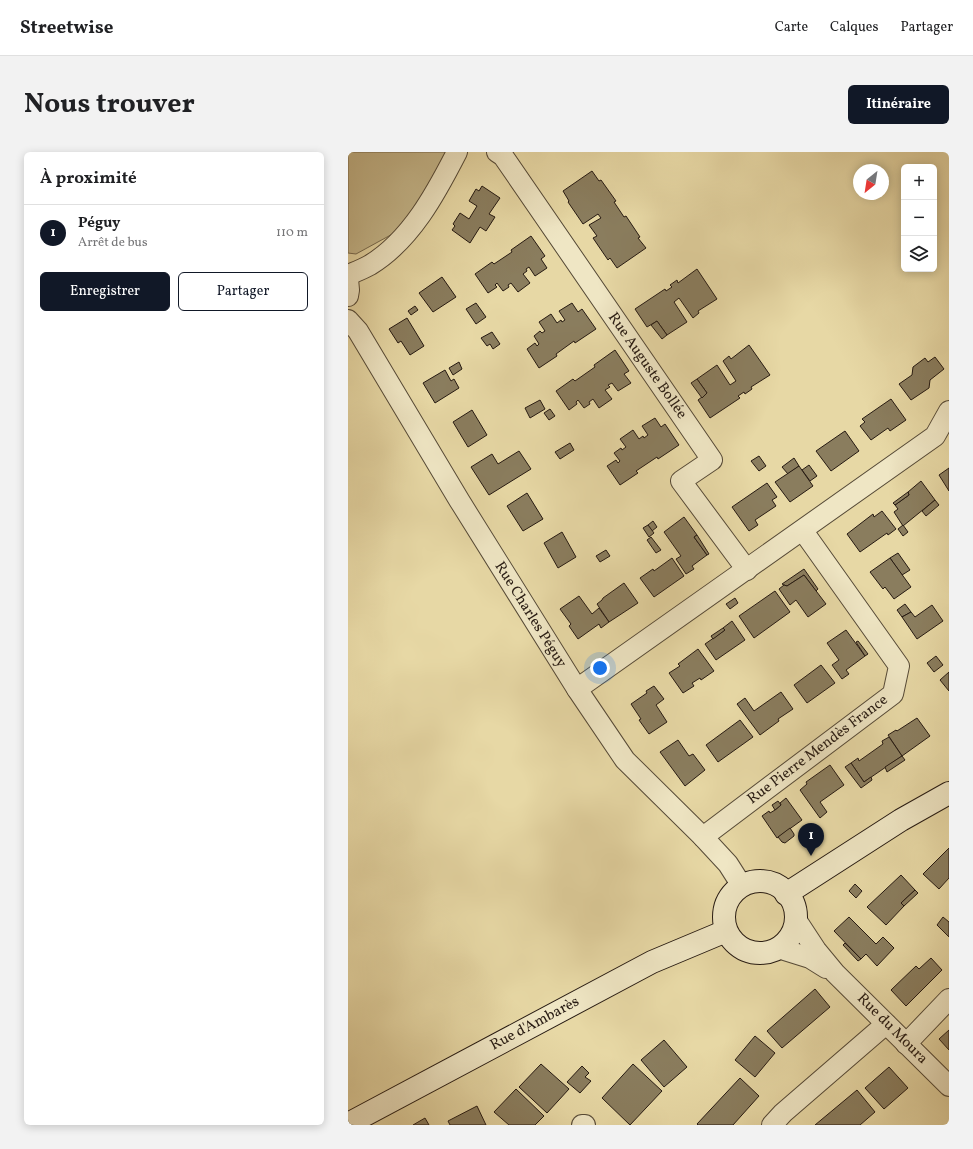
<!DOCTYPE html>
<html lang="fr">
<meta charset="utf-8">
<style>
:root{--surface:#fff;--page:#f2f2f2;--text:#202124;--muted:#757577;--line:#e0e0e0;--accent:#111827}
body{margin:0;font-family:Vollkorn,serif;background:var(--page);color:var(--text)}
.controls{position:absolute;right:12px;top:12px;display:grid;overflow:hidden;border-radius:6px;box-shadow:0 2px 10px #0003}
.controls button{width:36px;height:36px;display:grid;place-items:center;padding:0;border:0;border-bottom:1px solid var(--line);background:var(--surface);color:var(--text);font:20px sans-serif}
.compass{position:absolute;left:505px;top:12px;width:36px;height:36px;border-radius:50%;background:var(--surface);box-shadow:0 2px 10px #0003;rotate:210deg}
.you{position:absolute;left:252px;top:516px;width:14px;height:14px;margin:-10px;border:3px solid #fff;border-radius:50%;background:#1a73e8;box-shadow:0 0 0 6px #1a73e833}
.badge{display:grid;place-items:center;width:26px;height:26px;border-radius:50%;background:var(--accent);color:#fff;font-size:13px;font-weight:700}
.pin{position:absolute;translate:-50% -33px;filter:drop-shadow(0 1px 2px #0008)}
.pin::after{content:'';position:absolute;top:21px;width:14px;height:12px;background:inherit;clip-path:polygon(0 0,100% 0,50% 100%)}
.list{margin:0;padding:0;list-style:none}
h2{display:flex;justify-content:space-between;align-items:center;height:52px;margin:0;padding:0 16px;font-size:17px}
h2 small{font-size:13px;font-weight:400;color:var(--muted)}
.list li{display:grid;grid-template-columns:26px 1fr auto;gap:12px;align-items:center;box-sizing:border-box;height:56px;padding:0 16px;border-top:1px solid var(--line)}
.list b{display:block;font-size:15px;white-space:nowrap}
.list p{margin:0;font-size:13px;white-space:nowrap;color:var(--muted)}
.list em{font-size:13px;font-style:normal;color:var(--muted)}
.actions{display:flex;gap:8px;padding:12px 16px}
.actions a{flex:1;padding:9px 0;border:1px solid var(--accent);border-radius:6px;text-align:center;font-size:14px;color:var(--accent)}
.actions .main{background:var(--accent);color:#fff}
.icon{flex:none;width:22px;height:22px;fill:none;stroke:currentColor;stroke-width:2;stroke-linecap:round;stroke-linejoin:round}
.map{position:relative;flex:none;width:601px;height:973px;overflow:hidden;border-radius:6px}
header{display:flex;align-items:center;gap:24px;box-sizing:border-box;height:56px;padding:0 20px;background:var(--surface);border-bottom:1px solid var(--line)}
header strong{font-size:19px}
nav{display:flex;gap:22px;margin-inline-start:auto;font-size:14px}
.intro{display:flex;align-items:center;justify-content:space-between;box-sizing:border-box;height:96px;padding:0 24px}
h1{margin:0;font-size:28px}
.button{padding:10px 18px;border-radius:6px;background:var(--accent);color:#fff;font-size:14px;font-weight:700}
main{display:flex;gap:24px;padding:0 24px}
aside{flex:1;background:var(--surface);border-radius:6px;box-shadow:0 2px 10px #0003}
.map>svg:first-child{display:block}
.green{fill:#c6b88c;stroke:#76694f}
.building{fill:#8a7d5e;stroke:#261a12}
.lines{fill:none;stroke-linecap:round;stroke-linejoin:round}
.street-casing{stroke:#564a37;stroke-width:22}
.secondary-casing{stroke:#261a12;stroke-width:24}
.street{stroke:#efe6c4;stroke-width:20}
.secondary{stroke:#efe6c4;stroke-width:22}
.labels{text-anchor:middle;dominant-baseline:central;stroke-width:3;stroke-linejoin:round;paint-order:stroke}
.street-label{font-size:15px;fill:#261a12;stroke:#efe6c4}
</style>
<header>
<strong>Streetwise</strong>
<nav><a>Carte</a><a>Calques</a><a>Partager</a></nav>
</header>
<div class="intro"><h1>Nous trouver</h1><a class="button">Itinéraire</a></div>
<main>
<aside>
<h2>À proximité<small></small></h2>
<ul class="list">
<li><span class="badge">1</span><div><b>Péguy</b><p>Arrêt de bus</p></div><em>110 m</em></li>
</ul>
<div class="actions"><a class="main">Enregistrer</a><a>Partager</a></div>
</aside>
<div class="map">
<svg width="601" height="973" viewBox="0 0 601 973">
<rect width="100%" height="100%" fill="#e7d8a5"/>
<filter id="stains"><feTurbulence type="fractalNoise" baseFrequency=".005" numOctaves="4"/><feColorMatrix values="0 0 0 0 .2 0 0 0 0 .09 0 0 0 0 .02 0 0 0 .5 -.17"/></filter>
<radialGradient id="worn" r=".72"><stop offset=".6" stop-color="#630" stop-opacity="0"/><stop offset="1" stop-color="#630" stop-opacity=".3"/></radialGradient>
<polygon class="green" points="0,0 101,0 63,68 50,79 8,102 0,101"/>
<g class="building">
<polygon points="244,19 251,29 253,28 268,49 266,50 276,65 278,64 292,85 290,86 298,96 269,116 262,106 260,108 245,86 249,84 241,73 253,66 250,62 235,72 220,50 221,49 215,39"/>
<polygon points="134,34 152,46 141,62 147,65 138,79 132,75 122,91 104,78 107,74 105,72 112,61 121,67 129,54 121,49 128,37 131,39"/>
<polygon points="183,84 197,104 193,107 199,116 187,124 181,115 178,117 179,119 175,122 182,131 170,140 163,131 160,133 161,135 155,139 149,131 147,133 149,135 140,141 127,122 144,110 146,112 164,100 163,98"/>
<polygon points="349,117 369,147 350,159 351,161 345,166 331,146 326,150 339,170 319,183 309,169 299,175 287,157 317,137 318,139 324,135 322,133 329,128 330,131"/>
<polygon points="94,125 108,145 85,160 71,141"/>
<polygon points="128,151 138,165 128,172 118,157"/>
<polygon points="224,151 230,160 234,157 248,177 227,191 226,189 208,202 209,204 191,216 179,197 187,191 189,194 191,192 186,184 192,179 194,181 197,179 191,170 203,162 209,171 213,168 214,170 217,168 211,159"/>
<polygon points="67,154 70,158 63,163 60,159"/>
<polygon points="59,166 76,194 62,203 53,189 50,191 41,177"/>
<polygon points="309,169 319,183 314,187 303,173"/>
<polygon points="144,180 152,192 145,197 142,192 139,194 133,186"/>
<polygon points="401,193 422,223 403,235 404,237 397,242 396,240 390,244 392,246 362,266 350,248 359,241 349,227 369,213 382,233 388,229 375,209 381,204 383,207"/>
<polygon points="267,198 281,219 276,222 283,231 270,239 264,231 260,233 262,235 257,238 264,247 251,256 245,247 241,250 242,252 236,256 230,248 228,250 229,252 221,258 208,239 225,227 227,229 247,215 246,213"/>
<polygon points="587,205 596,217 582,228 581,236 563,248 551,232 564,223 565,215 577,206 580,210"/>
<polygon points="111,210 114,217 105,223 101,216"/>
<polygon points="97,218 103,229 106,227 111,236 87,251 75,231"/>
<polygon points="349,227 359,241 354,246 343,231"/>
<polygon points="543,247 558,268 542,279 540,276 523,288 512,274 517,270 514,267"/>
<polygon points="192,248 197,257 182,266 177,256"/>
<polygon points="202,257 207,264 201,268 196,261"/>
<polygon points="124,258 139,283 120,295 105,270"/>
<polygon points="307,266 313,275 317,272 331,293 310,307 309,305 288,319 290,321 272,333 259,314 268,308 270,311 272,309 266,301 273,296 274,298 278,295 272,287 285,278 291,287 295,284 296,286 300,283 294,274"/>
<polygon points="497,279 511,299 483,319 468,299"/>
<polygon points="222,291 226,298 212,307 207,300"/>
<polygon points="171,299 183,317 141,343 123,315 144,302 150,312"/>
<polygon points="411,304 418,314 411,319 403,309"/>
<polygon points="446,306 451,314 440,322 434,315"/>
<polygon points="461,313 469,324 462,329 454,318"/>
<polygon points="451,314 465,334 442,350 427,330"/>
<polygon points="601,316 601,339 591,323"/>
<polygon points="573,329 587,348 555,374 546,360 550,357 547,353 561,343 560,340"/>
<polygon points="419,331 429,345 424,348 428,354 407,368 410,373 401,379 384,355"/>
<polygon points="560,340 561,343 547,353 545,351"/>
<polygon points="179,341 195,367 175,379 159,354"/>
<polygon points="587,348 591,353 578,364 574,359"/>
<polygon points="534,359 548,377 540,383 539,381 512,400 499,382 525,362 526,365"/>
<polygon points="336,365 349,383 346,385 359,403 344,414 346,417 338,422 328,407 333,404 316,380"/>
<polygon points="305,369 309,375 304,379 300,373"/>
<polygon points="300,373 306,381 301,385 295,376"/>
<polygon points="555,373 560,380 555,384 550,377"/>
<polygon points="214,380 228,405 210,416 196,391"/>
<polygon points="349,383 361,402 359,403 346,385"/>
<polygon points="303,385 313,398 308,401 299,388"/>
<polygon points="258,398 262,404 252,410 248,404"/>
<polygon points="550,401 562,418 554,423 542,406"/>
<polygon points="324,406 336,424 306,445 292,426 305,417 306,419"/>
<polygon points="542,406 563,435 546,447 537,435 535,437 522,420"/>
<polygon points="456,417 470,437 468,439 456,423 439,434 436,433 434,432"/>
<polygon points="456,423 478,452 460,465 448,448 442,453 431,437 436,433 439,434"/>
<polygon points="276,431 290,451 261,470 249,452 254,448 255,446"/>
<polygon points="427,439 442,460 406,486 391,464"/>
<polygon points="231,444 244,462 251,456 261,470 253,476 251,472 230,487 221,474 223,472 212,457"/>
<polygon points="387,446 390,451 382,457 378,452"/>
<polygon points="557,452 563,460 554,465 549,458"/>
<polygon points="584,453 595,469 569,487 554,465 563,460 567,465"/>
<polygon points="384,469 397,488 368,508 357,492 377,478 375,476"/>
<polygon points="375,476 377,478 365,487 363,484"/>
<polygon points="498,478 517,504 498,518 501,522 494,527 484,513 491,508 479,491"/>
<polygon points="510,489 520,502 517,504 508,490"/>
<polygon points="350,497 366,519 353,528 352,526 344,531 346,534 335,541 321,521 332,514 330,512"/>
<polygon points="588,504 595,513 586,520 579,511"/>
<polygon points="473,513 487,531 459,551 446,533"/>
<polygon points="601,520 601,539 592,528"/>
<polygon points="306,534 316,547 308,553 319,570 301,582 291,568 293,567 283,552 299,541 298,539"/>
<polygon points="433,540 445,557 430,567 431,569 412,583 389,552 397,546 406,559"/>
<polygon points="569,566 582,584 554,604 540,583 548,578 549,579"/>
<polygon points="392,568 405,585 370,610 358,593"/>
<polygon points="541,585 554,604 516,630 503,611 510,606 511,609 535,592 534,589"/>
<polygon points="330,588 341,604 345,602 357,618 337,634 312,600"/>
<polygon points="554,604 557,608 539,620 537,615"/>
<polygon points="503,611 516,630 523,625 524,628 513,636 497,615"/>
<polygon points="482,613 496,633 472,650 479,660 472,666 452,638 459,632 458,630"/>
<polygon points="438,646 454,668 429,686 414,664 421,659 422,661 427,658 433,653 432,651"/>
<polygon points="430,649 433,653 427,658 424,653"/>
<polygon points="442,676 446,682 446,684 437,691 434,690 430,685"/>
<polygon points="601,696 601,726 591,737 575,722"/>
<polygon points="553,723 567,738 553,751 556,754 538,773 519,755"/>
<polygon points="507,732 514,739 508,746 501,739"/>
<polygon points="567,738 570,741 556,754 553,751"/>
<polygon points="501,765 528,792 535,785 546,796 529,814 518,802 513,807 486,779"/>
<polygon points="595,765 601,770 601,785 589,773"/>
<polygon points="497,791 513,807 510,809 495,793"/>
<polygon points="583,806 594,818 558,854 543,838 568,814 571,817"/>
<polygon points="467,837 482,855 434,896 419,879"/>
<polygon points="601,878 601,898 591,887"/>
<polygon points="407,884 427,901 407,925 387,908"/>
<polygon points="316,888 339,915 316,935 293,908"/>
<polygon points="193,912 221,937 199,961 171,935"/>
<polygon points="285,912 314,939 282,973 254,946"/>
<polygon points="234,914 241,921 237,925 243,929 232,941 219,930"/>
<polygon points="541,915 560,936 536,957 517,936"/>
<polygon points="392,926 411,944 385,973 350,973 349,972"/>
<polygon points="168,937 196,964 187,973 161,973 146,960"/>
<polygon points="509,938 527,960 512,973 467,973"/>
<polygon points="129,954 138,973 102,973 100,969"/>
<polygon points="77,966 81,973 65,973"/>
</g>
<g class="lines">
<defs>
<g id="street">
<polyline points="149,0 155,4 364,308 333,329 399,418"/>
<path d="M 0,123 C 7,120 15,117 22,113 C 63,88 88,41 109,0"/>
<polyline points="0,127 1,138 0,144"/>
<polyline points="0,168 10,179 111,348 229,537 277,608 355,685 380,712 394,734"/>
<polyline points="229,537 587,284 601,259"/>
<polyline points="355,685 545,542 551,514 455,379"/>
<polyline points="447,766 468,798 487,821 601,934"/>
<polyline points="430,796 462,806 478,816"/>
<polyline points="558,892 601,847"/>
<polyline points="234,973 237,973"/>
<polyline points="424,973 435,961 538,872"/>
</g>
<g id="secondary">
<circle cx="412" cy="765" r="36"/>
<polyline points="438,742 553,668 601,641"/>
<polyline points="0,972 304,810 378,779"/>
</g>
</defs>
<use href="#street" class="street-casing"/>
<use href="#secondary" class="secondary-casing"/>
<use href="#street" class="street"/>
<use href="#secondary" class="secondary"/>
</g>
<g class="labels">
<g class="street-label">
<text transform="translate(299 214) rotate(55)">Rue Auguste Bollée</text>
<text transform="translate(182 463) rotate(58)">Rue Charles Péguy</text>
<text transform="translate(470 598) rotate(-37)">Rue Pierre Mendès France</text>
<text transform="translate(187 872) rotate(-28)">Rue d'Ambarès</text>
<text transform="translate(544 877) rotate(45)">Rue du Moura</text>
</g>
</g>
<rect width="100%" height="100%" filter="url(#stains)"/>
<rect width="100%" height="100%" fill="url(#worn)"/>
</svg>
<div class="controls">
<button>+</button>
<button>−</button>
<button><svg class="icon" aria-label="layers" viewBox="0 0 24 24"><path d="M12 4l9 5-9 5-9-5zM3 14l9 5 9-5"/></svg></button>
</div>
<svg class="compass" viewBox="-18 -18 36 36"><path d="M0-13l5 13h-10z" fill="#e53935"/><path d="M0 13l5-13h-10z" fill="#757577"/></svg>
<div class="you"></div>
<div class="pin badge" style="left:463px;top:704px">1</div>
</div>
</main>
